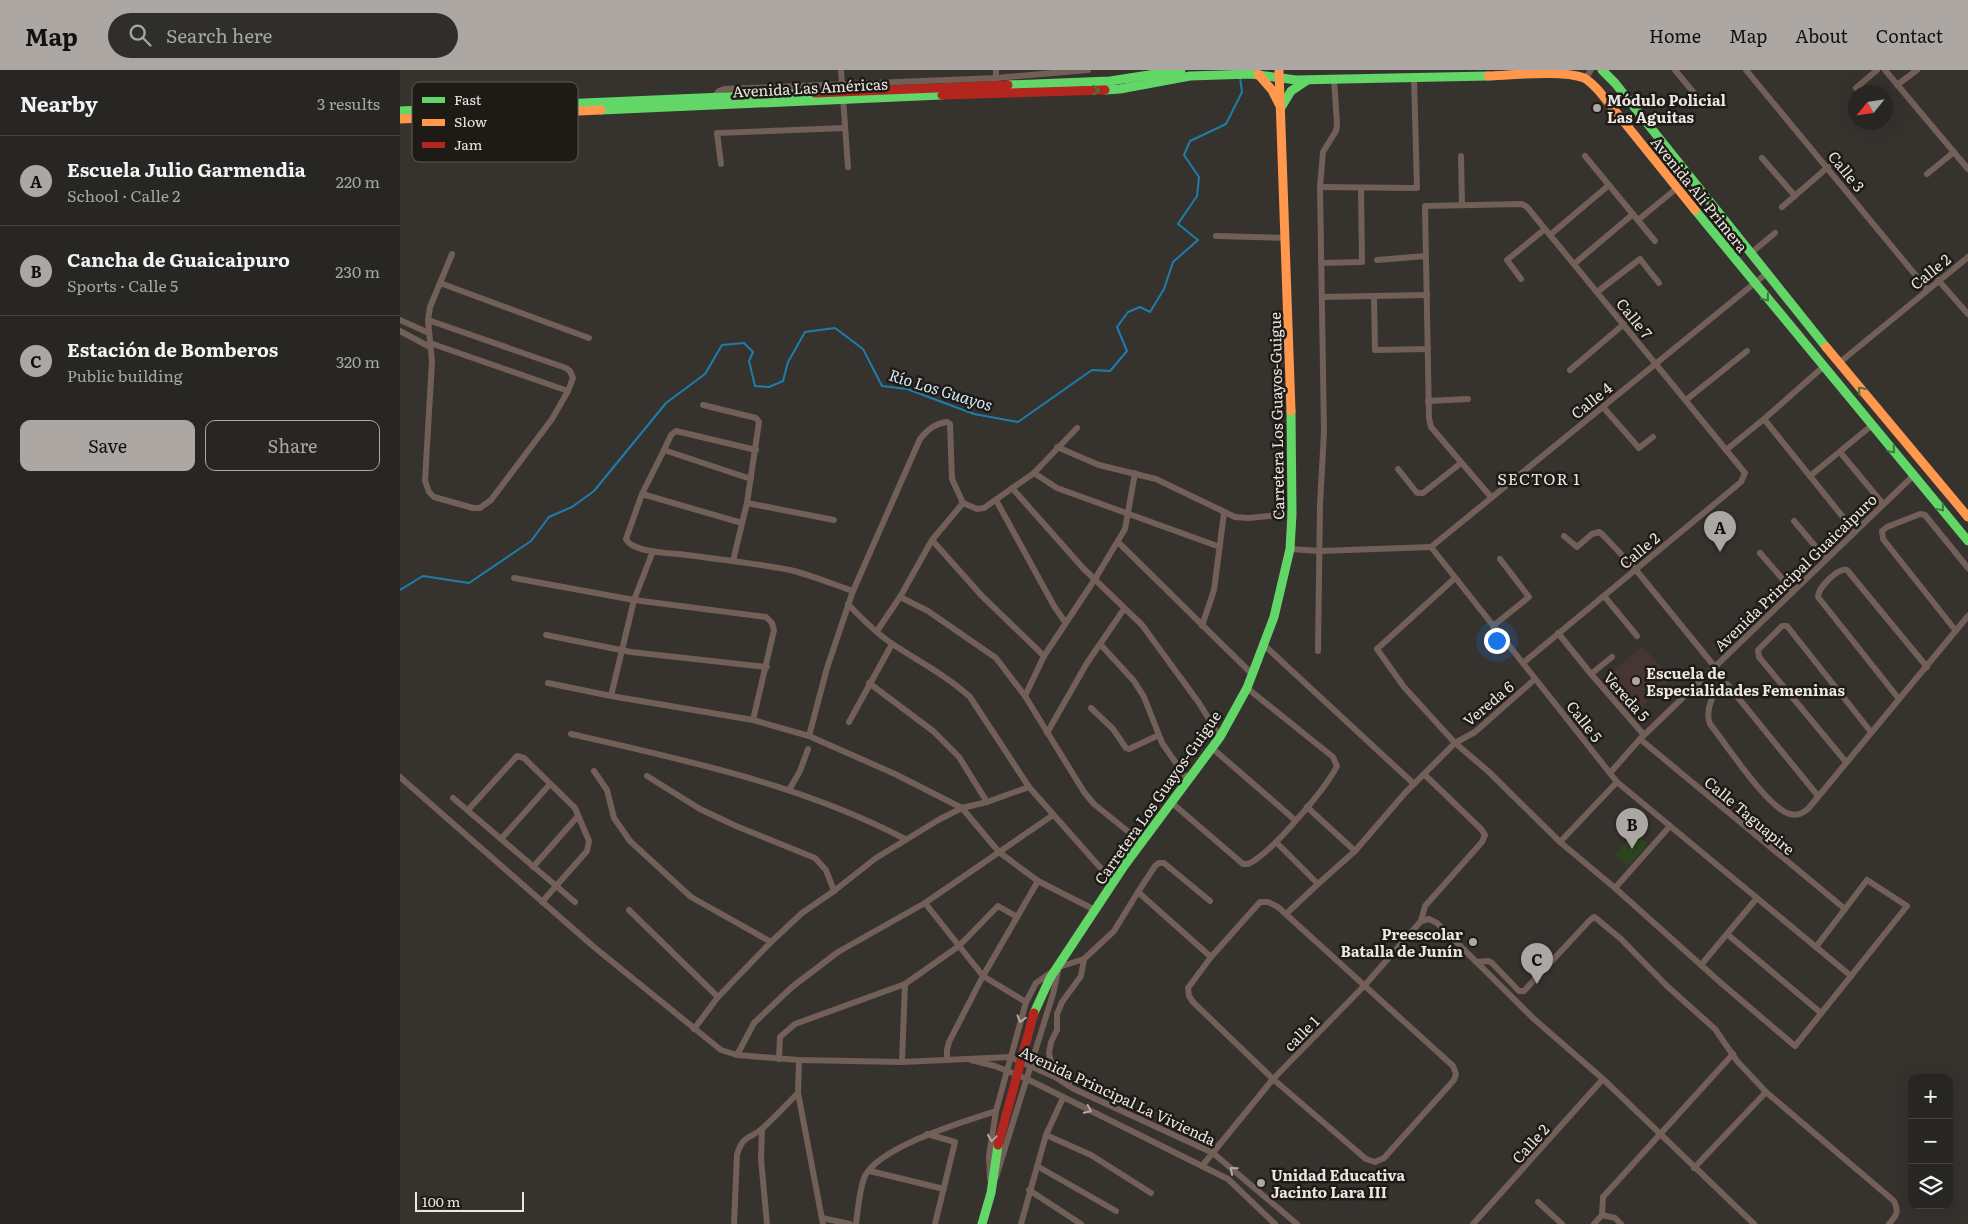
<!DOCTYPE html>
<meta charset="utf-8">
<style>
:root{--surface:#282622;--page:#302e2a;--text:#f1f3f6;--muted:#a5a5a5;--line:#444340;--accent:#aca7a2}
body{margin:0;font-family:Literata,serif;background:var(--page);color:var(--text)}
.controls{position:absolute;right:15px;bottom:15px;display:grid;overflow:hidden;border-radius:10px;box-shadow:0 5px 20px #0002}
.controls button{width:45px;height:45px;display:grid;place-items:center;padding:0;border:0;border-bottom:1px solid var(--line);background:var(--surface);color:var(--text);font:25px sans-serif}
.compass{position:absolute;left:1448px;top:15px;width:45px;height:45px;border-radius:50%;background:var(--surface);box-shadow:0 5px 20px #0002;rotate:240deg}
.scale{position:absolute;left:15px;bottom:12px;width:109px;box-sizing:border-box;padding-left:5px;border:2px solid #ebe6e1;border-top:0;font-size:14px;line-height:18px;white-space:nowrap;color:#ebe6e1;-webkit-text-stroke:4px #1e1b17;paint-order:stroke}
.you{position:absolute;left:1096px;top:570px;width:18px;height:18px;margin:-12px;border:4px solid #fff;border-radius:50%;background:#1a73e8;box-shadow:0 0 0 8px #1a73e833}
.badge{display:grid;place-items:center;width:32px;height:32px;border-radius:50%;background:var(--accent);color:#111;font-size:16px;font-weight:700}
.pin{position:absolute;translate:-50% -41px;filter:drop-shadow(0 1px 2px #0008)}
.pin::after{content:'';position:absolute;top:26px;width:18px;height:15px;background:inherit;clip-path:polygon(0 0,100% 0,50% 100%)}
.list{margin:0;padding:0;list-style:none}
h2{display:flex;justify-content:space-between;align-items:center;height:65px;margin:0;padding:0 20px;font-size:21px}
h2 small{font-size:16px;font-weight:400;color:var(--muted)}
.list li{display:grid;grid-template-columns:32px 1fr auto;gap:15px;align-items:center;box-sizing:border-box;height:90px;padding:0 20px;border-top:1px solid var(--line)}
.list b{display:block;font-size:19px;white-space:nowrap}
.list p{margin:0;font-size:16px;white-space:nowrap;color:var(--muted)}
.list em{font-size:16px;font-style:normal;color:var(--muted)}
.actions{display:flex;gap:10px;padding:15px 20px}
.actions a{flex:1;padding:11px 0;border:1px solid var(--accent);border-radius:10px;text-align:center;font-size:18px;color:var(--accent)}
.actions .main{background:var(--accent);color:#111}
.icon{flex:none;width:28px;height:28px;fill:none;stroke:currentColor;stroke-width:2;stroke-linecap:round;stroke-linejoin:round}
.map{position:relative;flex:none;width:1568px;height:1154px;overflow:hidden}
header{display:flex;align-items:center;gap:30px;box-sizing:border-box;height:70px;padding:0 25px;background:var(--accent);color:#111}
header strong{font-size:24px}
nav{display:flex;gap:28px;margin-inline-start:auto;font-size:18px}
.search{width:350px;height:45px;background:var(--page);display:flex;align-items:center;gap:12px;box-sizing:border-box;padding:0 18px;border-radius:28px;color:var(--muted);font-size:19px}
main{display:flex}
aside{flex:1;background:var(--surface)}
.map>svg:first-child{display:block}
.education{fill:#473534}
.green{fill:#2d441e}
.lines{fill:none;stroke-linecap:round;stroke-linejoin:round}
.stream{stroke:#1d7eae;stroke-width:2}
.street{stroke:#715f58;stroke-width:6}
.fast{stroke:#63d668;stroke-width:9}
.slow{stroke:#ff974d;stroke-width:9}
.jam{stroke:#b3261e;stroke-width:9}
.jam-bridge{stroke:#b3261e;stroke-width:9}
.oneway{stroke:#407840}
.oneway2{stroke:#b4a9a3}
.poi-dot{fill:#aca7a2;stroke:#1e1b17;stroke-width:2}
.labels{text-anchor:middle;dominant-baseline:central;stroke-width:5;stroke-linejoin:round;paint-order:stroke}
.street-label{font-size:15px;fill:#ebe6e1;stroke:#1e1b17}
.poi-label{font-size:15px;font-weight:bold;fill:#ebe6e1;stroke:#1e1b17;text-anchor:start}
.water-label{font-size:16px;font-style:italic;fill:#d3e8f7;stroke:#1e1b17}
.neighbourhood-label{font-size:16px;letter-spacing:1px;fill:#ebe6e1;stroke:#1e1b17}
.key{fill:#1e1b17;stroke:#5c5854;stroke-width:1}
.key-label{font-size:14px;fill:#ebe6e1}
</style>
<header>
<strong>Map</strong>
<div class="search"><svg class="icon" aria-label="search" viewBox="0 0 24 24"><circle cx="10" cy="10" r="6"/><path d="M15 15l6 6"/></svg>Search here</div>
<nav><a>Home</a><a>Map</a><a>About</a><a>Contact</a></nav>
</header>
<main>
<aside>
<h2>Nearby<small>3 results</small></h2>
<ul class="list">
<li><span class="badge">A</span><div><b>Escuela Julio Garmendia</b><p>School · Calle 2</p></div><em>220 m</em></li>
<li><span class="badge">B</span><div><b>Cancha de Guaicaipuro</b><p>Sports · Calle 5</p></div><em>230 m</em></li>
<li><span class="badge">C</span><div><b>Estación de Bomberos</b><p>Public building</p></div><em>320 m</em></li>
</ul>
<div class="actions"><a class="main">Save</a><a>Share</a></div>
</aside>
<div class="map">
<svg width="1568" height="1154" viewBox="0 0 1568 1154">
<rect width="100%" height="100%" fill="#36322e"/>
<polygon class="education" points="1242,576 1272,609 1231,646 1201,613"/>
<polygon class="green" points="1235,762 1248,774 1228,796 1215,785"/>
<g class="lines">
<polyline class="stream" points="0,520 23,506 69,513 131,471 149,447 172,437 194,421 266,333 305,304 322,275 344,273 353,282 349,291 355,316 369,317 383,311 388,292 405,262 435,258 463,279 482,316 507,319 574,344 618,352 692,300 710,301 727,281 717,257 728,242 740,237 750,242 764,219 773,192 798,170 778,154 797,126 799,107 784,85 790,71 826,54 842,22 840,7"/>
<g class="street">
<polyline points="441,0 448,97"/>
<polyline points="596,0 596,8"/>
<polyline points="1275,0 1299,29"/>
<polyline points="1346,0 1527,219"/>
<polyline points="1485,0 1568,99"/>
<polyline points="1186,8 1191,0"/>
<polyline points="1497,15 1517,0"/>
<polyline points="1456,18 1477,0"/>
<polyline points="313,28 319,21 324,19 596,8 688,0"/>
<polyline points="1061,86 1062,135"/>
<polyline points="1185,86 1255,171"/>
<polyline points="1362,88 1395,126"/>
<polyline points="321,94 317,63 445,58"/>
<polyline points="1527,104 1554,82"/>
<polyline points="920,117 1017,118 1014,7"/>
<polyline points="1382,137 1428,97"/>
<polyline points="1238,150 1277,118"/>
<polyline points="1150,165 1209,115"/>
<polyline points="816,166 885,168"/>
<polyline points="1351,183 1375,163"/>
<polyline points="977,190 1026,186"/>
<polyline points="921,193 962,192 961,118"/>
<polyline points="1174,194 1233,144"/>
<polyline points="1121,209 1107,190 1145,159"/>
<polyline points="1538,210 1568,244"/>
<polyline points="40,213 189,268"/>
<polyline points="1197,222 1240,189 1259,213"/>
<polyline points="974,226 975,280 1028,279"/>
<polyline points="922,227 1027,225"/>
<polyline points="0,250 29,263"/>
<polyline points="28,250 166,298 170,301 173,308 168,321"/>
<polyline points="0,261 30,277"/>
<polyline points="30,273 168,321 152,349 91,430 80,438 73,438 34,427 29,422 25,411 32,291 28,250 30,237 52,184"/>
<polyline points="1439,293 1568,187"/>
<polyline points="1170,300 1224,254"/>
<polyline points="1286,330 1347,281"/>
<polyline points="1028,331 1068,329"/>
<polyline points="303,335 356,348 359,352 347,433 333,491"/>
<polyline points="1203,337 1239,378 1253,367"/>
<polyline points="1364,349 1423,297"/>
<polyline points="657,377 699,395 756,409 835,447 849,448 892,444"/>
<polyline points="264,380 271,365 276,361 356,380"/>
<polyline points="1326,380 1364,349 1455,462"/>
<polyline points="1440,382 1483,434"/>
<polyline points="998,399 1017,423 1023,423 1061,393"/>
<polyline points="634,403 657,418 820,477"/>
<polyline points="1410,406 1471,356"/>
<path d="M 351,409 L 264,380 L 242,424 L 226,469 C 232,482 266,483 279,484 C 316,489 354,493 390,500 C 411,505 432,514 453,521"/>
<polyline points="612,418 683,498 742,555 799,633 820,667"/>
<polyline points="242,424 342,453"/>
<polyline points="1091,427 1031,357 1029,348 1025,136 1122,134 1127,137 1345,403 1341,412 1123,593"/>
<polyline points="596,430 654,536 665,552"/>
<polyline points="347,433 434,450"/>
<polyline points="1394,451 1426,489"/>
<polyline points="1164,466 1177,477 1192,464 1199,462 1203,465 1236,500 1315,597"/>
<polyline points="532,470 581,525 644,586"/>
<polyline points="718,472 852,604"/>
<polyline points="1031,477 1217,712 1451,906"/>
<polyline points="1031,477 1367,203"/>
<polyline points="890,479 920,481 1031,477"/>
<polyline points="1360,483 1393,521"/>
<polyline points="114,508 234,530 366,547 372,553 374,560 353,650"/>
<polyline points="1055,508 977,579 1004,617 1055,673 1088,701 1160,772 1215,818 1321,913 1395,976 1507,836 1467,810 1416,877"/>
<polyline points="1204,526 1237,566"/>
<polyline points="500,527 528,541 596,588 625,626 684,722 694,734 741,772"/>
<path d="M 448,534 C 462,549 477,564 494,575 C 520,592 547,606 570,627 L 629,717 L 713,812"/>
<polyline points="802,556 814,520 824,443"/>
<polyline points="1093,556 1129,527 1100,489"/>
<polyline points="477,561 500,527 532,470 563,433 577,439 584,438 634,403 677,358"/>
<polyline points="1556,561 1483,469 1482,461 1487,457 1520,444 1525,445 1568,498"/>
<polyline points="1158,563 1191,604 1244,665"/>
<polyline points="146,565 231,582 367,597"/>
<polyline points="700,574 734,611 744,627 759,665"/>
<polyline points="864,575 1014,714"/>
<polyline points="918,581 920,435 924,362 920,117 923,82 936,61 937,54 934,9"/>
<polyline points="1191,604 1212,587"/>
<polyline points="148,613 211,626 353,650 409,666 495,704 562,738 599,782 638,811 695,840"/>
<polyline points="469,613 533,661 559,687 587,732"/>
<polyline points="211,626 234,530 253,481"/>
<polyline points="625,626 644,586 695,509 725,459 735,403"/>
<path d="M 1499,629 L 1418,527 C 1418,518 1438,497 1447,500 L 1527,597"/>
<polyline points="691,638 713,659 726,678 729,679 759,665 762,673 788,710"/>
<polyline points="449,652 492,574"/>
<polyline points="647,663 687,593 724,539"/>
<path d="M 171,664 C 285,690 402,715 505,769"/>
<path d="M 409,666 L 427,598 L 453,521 L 520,369 C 527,360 536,353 547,352 L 550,354 L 552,409 L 563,433"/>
<polyline points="1240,669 1445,839"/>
<polyline points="812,678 895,750"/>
<polyline points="1446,692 1359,587 1358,580 1382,556 1387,556 1471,662"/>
<polyline points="194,701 207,720 214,748 230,771 291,827 371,872"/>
<polyline points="1210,703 1240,669 1513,406"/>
<polyline points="247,706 300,739 336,756 415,788 426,800 434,821"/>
<polyline points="0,707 194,877 321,980 337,985 399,990 502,992 610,987 655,1007 672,1018 813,1083 897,1154"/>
<polyline points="389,720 400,701 408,679"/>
<path d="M 1418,726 L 1327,614 C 1312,619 1305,641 1310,654 C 1327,675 1367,738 1390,744 C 1398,746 1402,743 1408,739 L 1568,546"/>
<polyline points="53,728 175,832"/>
<path d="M 772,733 L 843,794 L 848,794 C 870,785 926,718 937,696 L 933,687 L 847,618"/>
<polyline points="907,737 955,781"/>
<polyline points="68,740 117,686 124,688 175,738 189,771 187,781 142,832"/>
<polyline points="101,769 150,714"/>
<polyline points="876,772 918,814 955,781 1005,723 1055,673 1075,662 1135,609"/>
<polyline points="1160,772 1217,712"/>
<polyline points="133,797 178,746"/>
<polyline points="1215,818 1270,756"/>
<polyline points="738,822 755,796 759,793 764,793 810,831"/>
<polygon points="860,832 868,832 878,837 1053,996 1056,1004 1054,1010 984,1088 975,1092 966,1089 873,1009 793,932 789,926 788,918 811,887"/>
<polyline points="525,833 583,906 626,932"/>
<polyline points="229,840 318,927"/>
<polyline points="886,844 918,814"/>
<polyline points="1021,851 1029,849 1037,853 1134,949 1203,1009 1354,1154"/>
<polyline points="1327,864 1421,943"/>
<path d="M 1076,892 L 1088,891 L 1092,893 L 1119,921 L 1124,921 L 1190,850 L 1194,847 L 1197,849 L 1221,869 L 1267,916 L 1315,959 L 1337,991 L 1366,1022 L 1494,1131 C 1499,1142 1497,1145 1489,1154"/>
<polyline points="1301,895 1357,828"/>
<polyline points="294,959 318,927 371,872 402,843 434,821 476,788 540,749 562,738 587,732 629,717"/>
<polyline points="337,985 354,953 392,917 438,882 525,833 653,745"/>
<polyline points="379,989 380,967 395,954 505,914 559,876 598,836 617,847"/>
<polyline points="547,989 547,980 549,972 583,906 638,811"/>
<polyline points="399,990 398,1023 423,1154"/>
<polyline points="571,990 595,996 627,1009 828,1109 875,1154"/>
<polyline points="502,992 505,914"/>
<polyline points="669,1014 651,992 649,983 651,972 657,960 657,944 662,932 681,906 684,889"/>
<polyline points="362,1059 361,1089 367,1154"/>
<polyline points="527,1064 555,1072 535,1154"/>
<polyline points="646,1065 691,1085 751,1123"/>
<polyline points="637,1096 716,1141"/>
<polyline points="802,1096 873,1009 965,915 1021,851 1025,836 1082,772 1085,765 1081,759 1024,704"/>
<polyline points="1294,1098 1366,1022"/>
<polyline points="470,1101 544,1119"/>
<polyline points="596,1107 653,924 658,901"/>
<polyline points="590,1109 589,1086 596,1041 626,932 636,913 659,897 684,889 714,861 738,822 811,887"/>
<polyline points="629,1120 681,1154"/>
<polyline points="1138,1132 1162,1154"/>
<polyline points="1202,1145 1215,1148 1221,1154"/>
<polyline points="422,1148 450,1154"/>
<path d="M 334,1154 L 337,1085 C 343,1063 352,1069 364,1057 C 376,1046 387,1034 398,1023"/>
<path d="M 456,1154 C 458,1140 459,1122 464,1108 C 477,1077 565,1051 596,1041"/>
<polyline points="621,1154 646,1065 663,1028"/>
<polyline points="1073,1154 1203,1009"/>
<polyline points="1194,1154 1202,1145 1203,1127 1333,984"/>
</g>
<g class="fast">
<polyline points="1202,0 1215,13 1426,277"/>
<polyline points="608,15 710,11 781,0"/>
<polyline points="705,20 720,19 790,6 851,4 896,10 1088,6"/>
<polyline points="882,36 891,21 906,11"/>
<polyline points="201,40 542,25"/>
<polyline points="0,41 415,23"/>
<polyline points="1295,140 1568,471"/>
<polyline points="634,943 650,908 724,796 820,667 847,618 874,547 890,479 892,444 891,341"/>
<polyline points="582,1154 591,1123 598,1075"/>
</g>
<g class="slow">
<polyline points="879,0 891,341"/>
<polyline points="858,4 872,20 879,34"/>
<path d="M 1088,6 C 1113,5 1163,0 1184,8 C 1190,11 1194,16 1199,21 L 1295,140"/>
<polyline points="0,49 201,40"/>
<polyline points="1426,277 1568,447"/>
</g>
<g class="jam">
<polyline points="415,23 608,15"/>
<polyline points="542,25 705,20"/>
</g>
<polyline class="jam-bridge" points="598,1075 634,943"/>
</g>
<defs><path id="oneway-chevron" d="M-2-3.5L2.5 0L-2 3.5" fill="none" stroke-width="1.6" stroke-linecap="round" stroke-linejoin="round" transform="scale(1.25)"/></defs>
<g class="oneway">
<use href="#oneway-chevron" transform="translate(696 20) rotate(-2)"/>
<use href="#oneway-chevron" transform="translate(1366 228) rotate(51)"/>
<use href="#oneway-chevron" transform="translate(1461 320) rotate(-131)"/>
<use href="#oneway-chevron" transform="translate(1492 380) rotate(50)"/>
<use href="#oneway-chevron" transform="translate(1541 438) rotate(50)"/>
</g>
<g class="oneway2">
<use href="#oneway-chevron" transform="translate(621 949) rotate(106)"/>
<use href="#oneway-chevron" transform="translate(688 1040) rotate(26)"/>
<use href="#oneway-chevron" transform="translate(592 1068) rotate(98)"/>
<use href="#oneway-chevron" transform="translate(833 1100) rotate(-140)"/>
</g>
<g class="poi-dot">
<circle cx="1197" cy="38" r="5"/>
<circle cx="1236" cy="611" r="5"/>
<circle cx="1073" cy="872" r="5"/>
<circle cx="861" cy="1113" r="5"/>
</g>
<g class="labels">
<g class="street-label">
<text transform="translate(410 17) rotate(-3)">Avenida Las Américas</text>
<text transform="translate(1447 101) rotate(51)">Calle 3</text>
<text transform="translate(1300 124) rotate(51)">Avenida Alí Primera</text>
<text transform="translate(1530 201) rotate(-39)">Calle 2</text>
<text transform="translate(1235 248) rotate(51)">Calle 7</text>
<text transform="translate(1191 330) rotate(-39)">Calle 4</text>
<text transform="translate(876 346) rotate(-91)">Carretera Los Guayos-Guigue</text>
<text transform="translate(1239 480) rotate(-40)">Calle 2</text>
<text transform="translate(1395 502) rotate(-44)">Avenida Principal Guaicaipuro</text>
<text transform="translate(1227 626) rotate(48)">Vereda 5</text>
<text transform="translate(1088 633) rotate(-40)">Vereda 6</text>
<text transform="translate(1185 651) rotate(52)">Calle 5</text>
<text transform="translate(757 727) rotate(-55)">Carretera Los Guayos-Guigue</text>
<text transform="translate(1350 745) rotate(40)">Calle Taguapire</text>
<text transform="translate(901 963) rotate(-45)">calle 1</text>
<text transform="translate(718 1025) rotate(25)">Avenida Principal La Vivienda</text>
<text transform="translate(1130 1073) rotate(-48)">Calle 2</text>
</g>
<g class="poi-label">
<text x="1207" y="29">Módulo Policial<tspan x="1207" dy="17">Las Aguitas</tspan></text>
<text x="1246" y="602">Escuela de<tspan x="1246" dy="17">Especialidades Femeninas</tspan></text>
<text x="1063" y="863" text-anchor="end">Preescolar<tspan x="1063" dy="17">Batalla de Junín</tspan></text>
<text x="871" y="1104">Unidad Educativa<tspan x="871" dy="17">Jacinto Lara III</tspan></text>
</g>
<g class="water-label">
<text transform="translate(541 319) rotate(17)">Río Los Guayos</text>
</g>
<g class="neighbourhood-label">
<text x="1139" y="408">SECTOR 1</text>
</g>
</g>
<rect x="12" y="12" width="166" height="80" rx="8" class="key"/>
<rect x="22" y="27" width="23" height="6" fill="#63d668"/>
<rect x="22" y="49" width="23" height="7" fill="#ff974d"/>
<rect x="22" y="72" width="23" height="6" fill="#b3261e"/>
<g class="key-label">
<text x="54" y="35">Fast</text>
<text x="54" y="57">Slow</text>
<text x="54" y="80">Jam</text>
</g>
</svg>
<div class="controls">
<button>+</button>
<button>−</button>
<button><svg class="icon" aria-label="layers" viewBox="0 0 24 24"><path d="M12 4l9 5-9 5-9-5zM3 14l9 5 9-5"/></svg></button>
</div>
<svg class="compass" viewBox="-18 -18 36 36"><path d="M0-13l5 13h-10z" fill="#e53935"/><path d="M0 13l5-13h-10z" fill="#a5a5a5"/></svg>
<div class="scale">100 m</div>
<div class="you"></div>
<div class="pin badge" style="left:1320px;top:482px">A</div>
<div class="pin badge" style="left:1232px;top:779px">B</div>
<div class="pin badge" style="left:1137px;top:914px">C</div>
</div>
</main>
